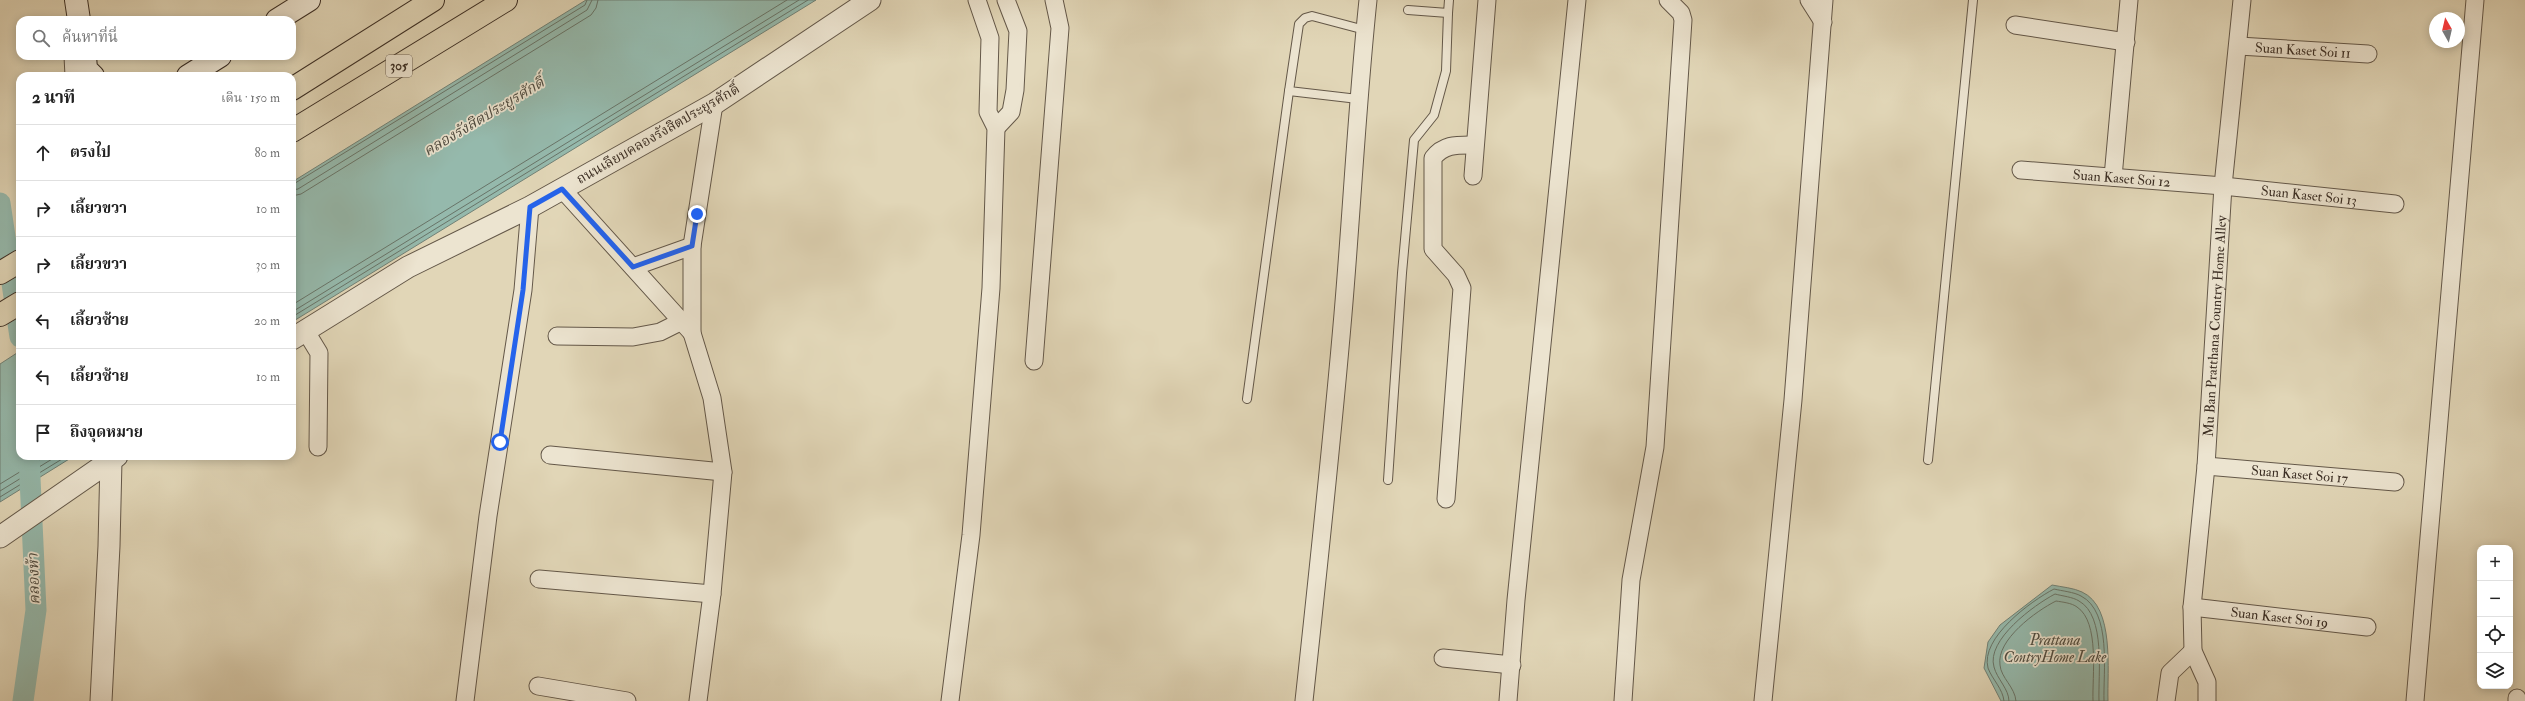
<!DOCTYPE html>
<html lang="th">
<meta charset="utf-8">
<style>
:root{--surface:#fff;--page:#f6f6f6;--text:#222;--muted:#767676;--line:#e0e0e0}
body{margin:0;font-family:"IM FELL Double Pica","Noto Serif Thai",serif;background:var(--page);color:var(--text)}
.controls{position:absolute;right:12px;bottom:12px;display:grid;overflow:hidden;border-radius:8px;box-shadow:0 2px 10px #0003}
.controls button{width:36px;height:36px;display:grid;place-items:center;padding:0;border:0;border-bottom:1px solid var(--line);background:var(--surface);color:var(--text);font:20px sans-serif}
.compass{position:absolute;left:2429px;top:12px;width:36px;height:36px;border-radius:50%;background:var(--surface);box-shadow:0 2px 10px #0003;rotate:352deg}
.stop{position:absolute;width:12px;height:12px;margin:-9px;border:3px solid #2563eb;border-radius:50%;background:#fff}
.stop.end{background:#2563eb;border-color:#fff;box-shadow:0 1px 4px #0008}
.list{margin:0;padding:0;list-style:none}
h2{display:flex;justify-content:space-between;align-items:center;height:52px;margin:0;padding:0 16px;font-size:17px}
h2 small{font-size:13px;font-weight:400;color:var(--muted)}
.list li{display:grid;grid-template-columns:26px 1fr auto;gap:12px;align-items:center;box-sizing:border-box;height:56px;padding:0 16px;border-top:1px solid var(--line)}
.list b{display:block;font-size:15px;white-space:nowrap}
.list em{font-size:13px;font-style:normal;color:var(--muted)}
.icon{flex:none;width:22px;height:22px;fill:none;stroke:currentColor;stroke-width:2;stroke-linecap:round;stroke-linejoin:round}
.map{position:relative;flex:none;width:2525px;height:701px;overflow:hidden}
.search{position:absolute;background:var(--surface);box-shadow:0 2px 10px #0003;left:16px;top:16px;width:280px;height:44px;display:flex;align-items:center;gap:10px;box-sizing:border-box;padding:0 14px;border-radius:12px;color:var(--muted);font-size:15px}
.panel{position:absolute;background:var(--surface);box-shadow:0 2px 10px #0003;left:16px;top:72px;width:280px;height:388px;border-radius:12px}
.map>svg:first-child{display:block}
.water{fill:#95b9ac;stroke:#718176}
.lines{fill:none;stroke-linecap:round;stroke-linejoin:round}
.shore{stroke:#687468;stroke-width:1}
.canal{stroke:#95b9ac;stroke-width:21}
.service-casing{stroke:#645849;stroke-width:10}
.minor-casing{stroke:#645849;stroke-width:19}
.tertiary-casing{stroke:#645849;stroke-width:23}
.secondary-casing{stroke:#3b2e24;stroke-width:24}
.primary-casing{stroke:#3b2e24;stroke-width:24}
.service{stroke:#ece4d0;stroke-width:8}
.minor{stroke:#ece4d0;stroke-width:17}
.tertiary{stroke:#ece4d0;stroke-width:21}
.secondary{stroke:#ece4d0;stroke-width:22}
.primary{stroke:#e1d6b7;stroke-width:22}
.route{stroke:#2563eb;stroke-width:5}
.labels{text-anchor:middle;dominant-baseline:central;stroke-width:3.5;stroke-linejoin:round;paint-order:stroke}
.shield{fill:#ece4d0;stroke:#706558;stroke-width:1}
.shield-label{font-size:13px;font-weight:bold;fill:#3b2e24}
.street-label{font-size:14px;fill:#3b2e24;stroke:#ece4d0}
.water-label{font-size:15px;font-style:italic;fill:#4d4a3f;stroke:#ece4d0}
</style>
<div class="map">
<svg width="2525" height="701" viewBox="0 0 2525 701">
<rect width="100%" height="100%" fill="#e1d6b7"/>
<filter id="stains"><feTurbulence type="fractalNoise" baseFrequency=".005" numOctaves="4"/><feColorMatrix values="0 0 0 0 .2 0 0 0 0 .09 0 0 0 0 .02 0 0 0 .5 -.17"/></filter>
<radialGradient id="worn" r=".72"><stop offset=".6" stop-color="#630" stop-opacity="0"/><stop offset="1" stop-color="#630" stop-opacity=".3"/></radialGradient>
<g class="water">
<polygon points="586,0 816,0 292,322 292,182"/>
<polygon points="20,351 20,456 74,456 0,502 0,364"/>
<path d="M 2052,585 C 2062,587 2074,588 2082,592 C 2115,607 2107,671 2108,701 L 2001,701 L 1984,668 L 1988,642 L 2000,625 Z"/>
</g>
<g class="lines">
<g class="shore">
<polyline points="292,185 585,5 587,0"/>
<polyline points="292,190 298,189 587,10 592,0"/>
<polyline points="292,196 301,194 591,15 596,8 598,0"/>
<polyline points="292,305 787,0"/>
<polyline points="292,312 799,0"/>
<polyline points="292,317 808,0"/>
<polyline points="0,484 46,456"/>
<polyline points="0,491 57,456"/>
<polyline points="0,497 67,456"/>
<path d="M 2004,701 C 2003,689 1992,679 1988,668 C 1980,638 2031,601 2054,589 C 2062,591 2074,592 2081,596 C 2112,612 2103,672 2104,701"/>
<path d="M 2009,701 C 2009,689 1997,679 1994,667 C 1986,640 2034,605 2055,594 C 2062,596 2073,597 2079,601 C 2106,616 2098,674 2099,701"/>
<path d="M 2016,701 C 2015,687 2001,678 2000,665 C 1996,640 2036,611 2056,601 C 2062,602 2072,603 2077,607 C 2100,622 2092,677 2093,701"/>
</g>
<g class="canal">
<polyline points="0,203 20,337"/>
<polyline points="23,701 36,610 29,456"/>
</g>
<defs>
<g id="service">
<polyline points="1408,10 1448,13 1449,0"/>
<polyline points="1358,99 1289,91 1299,24 1305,18 1312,16 1365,30"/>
<polyline points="1247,399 1289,91"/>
<polyline points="1928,460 1973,0"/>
<polyline points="1388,480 1402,273 1414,140 1434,115 1446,71 1448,13"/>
</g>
<g id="minor">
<polyline points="1809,0 1823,22"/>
<polyline points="2015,25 2126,42"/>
<path id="s1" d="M 2239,46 L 2368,54"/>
<polyline points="73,56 74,76"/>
<polyline points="996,128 1011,112 1015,90 1018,31 1006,0"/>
<path id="s2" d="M 2021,170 L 2223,186 L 2395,204"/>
<polyline points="1473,176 1487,0"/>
<polyline points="2113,177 2129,0"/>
<polyline points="562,189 692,333"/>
<polyline points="633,267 692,246"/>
<polyline points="305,330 319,353 318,447"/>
<polyline points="557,336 633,337 660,332 682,321"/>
<polyline points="1034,361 1060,28 1054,0"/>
<polyline points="550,455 723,472"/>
<path id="s3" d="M 2206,466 L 2395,482"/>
<path d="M 1446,499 L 1462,288 L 1456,275 L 1433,249 L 1433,158 C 1444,144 1457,145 1474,145"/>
<polyline points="539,579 712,594"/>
<path id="s4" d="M 2192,607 L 2367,627"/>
<polyline points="1443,658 1512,665"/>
<polyline points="538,686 627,701"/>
<polyline points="465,701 488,516 523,290 530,207"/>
<polyline points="698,701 712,594 723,472 712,398 692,333 692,246 714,104"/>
<polyline points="950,701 971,535 991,288 996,128 988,112 990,38 977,0"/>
<path d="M 1304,701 C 1318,572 1332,443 1343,314 C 1352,209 1357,104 1368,0"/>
<polyline points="1508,701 1516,600 1577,0"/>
<polyline points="1623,701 1631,580 1655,447 1683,20 1681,13 1668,0"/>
<polyline points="1763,701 1793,400 1824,0"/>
<polyline points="2166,701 2170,673 2193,651"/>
<path id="s5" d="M 2207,701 L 2207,682 L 2193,651 L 2192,607 L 2206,466 L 2223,186 L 2242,0"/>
<polyline points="2415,701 2475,0"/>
<polyline points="2517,701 2517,698"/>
</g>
<g id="tertiary">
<polyline points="292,339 408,267 530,207 714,104 870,0"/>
<polyline points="0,537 117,456"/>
<polyline points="101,701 109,546 111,460"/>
</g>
<g id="secondary">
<polyline points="76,0 79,20"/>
<polyline points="277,20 309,0"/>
<polyline points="85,56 86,69 93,76"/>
<polyline points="188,76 220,56"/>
</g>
<g id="primary">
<polyline points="292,89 433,0"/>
<polyline points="292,131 506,0"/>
<polyline points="0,273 20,261"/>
<polyline points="0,315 20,303"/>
</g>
</defs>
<use href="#service" class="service-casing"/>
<use href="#minor" class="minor-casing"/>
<use href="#tertiary" class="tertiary-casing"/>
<use href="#secondary" class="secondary-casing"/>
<use href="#primary" class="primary-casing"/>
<use href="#service" class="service"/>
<use href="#minor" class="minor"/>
<use href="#tertiary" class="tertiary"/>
<use href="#secondary" class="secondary"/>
<use href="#primary" class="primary"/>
</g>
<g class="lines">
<polyline class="route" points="500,442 523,290 530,207 562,189 633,267 692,246 697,214"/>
</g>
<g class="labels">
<rect class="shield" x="386" y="55" width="26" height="22" rx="3"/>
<g class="shield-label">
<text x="399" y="66">305</text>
</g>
<g class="street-label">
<text stroke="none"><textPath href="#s1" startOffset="64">Suan Kaset Soi 11</textPath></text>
<text transform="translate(658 134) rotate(-30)">ถนนเลียบคลองรังสิตประยูรศักดิ์</text>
<text stroke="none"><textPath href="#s2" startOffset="101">Suan Kaset Soi 12</textPath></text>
<text stroke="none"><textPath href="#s2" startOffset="289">Suan Kaset Soi 13</textPath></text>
<text stroke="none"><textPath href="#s5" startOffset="379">Mu Ban Pratthana Country Home Alley</textPath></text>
<text stroke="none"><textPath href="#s3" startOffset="94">Suan Kaset Soi 17</textPath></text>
<text stroke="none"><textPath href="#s4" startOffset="88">Suan Kaset Soi 19</textPath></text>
</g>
<g class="water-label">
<text transform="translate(484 117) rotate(-31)">คลองรังสิตประยูรศักดิ์</text>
<text transform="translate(34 579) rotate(-92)">คลองห้า</text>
<text x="2055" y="640">Prattana<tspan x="2055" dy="17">ContryHome Lake</tspan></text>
</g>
</g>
<rect width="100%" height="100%" filter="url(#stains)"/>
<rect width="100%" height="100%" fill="url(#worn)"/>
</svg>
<div class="controls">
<button>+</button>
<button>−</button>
<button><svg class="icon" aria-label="locate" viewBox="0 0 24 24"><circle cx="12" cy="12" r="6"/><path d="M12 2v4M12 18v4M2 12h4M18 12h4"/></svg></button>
<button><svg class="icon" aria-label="layers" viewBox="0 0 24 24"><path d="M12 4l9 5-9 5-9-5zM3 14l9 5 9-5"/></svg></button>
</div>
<svg class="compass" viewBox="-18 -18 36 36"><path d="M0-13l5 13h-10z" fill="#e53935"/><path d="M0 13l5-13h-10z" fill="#767676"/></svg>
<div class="stop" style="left:500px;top:442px"></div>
<div class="stop end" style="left:697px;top:214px"></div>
<div class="search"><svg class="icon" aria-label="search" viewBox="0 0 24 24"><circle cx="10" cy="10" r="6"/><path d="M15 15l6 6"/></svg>ค้นหาที่นี่</div>
<section class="panel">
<h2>2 นาที<small>เดิน · 150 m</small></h2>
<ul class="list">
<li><svg class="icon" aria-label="ahead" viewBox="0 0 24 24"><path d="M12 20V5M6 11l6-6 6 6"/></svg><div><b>ตรงไป</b></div><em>80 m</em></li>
<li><svg class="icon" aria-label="right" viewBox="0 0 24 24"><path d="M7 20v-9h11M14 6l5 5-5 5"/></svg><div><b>เลี้ยวขวา</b></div><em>10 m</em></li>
<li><svg class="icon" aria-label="right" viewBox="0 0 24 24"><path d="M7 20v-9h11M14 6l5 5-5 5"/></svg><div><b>เลี้ยวขวา</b></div><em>30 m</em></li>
<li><svg class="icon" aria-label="left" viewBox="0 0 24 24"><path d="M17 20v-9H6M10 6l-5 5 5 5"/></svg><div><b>เลี้ยวซ้าย</b></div><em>20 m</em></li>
<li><svg class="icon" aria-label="left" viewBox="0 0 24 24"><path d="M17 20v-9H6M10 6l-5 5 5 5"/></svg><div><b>เลี้ยวซ้าย</b></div><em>10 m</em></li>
<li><svg class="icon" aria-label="arrive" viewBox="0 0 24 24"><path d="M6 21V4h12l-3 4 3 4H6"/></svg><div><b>ถึงจุดหมาย</b></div></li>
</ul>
</section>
</div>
